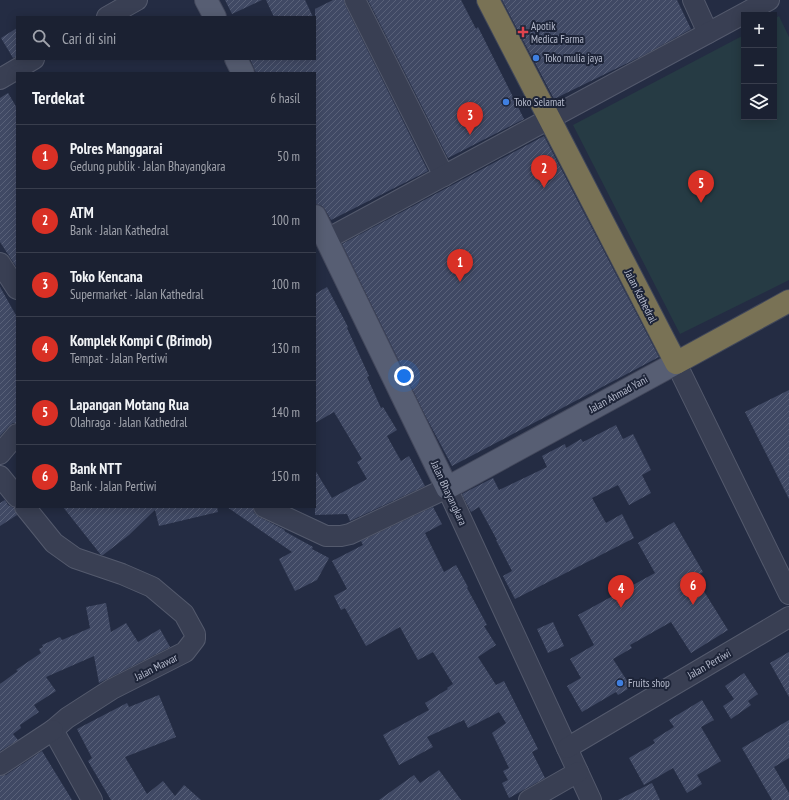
<!DOCTYPE html>
<html lang="id">
<meta charset="utf-8">
<style>
:root{--surface:#1b2132;--page:#282e3e;--text:#f1f3f6;--muted:#a0a3ac;--line:#393e4d;--accent:#d93025}
body{margin:0;font-family:"PT Sans Narrow",sans-serif;background:var(--page);color:var(--text)}
.controls{position:absolute;right:12px;top:12px;display:grid;overflow:hidden;border-radius:0px;box-shadow:0 2px 10px #0003}
.controls button{width:36px;height:36px;display:grid;place-items:center;padding:0;border:0;border-bottom:1px solid var(--line);background:var(--surface);color:var(--text);font:20px sans-serif}
.you{position:absolute;left:404px;top:376px;width:14px;height:14px;margin:-10px;border:3px solid #fff;border-radius:50%;background:#1a73e8;box-shadow:0 0 0 6px #1a73e833}
.badge{display:grid;place-items:center;width:26px;height:26px;border-radius:50%;background:var(--accent);color:#fff;font-size:13px;font-weight:700}
.pin{position:absolute;translate:-50% -33px;filter:drop-shadow(0 1px 2px #0008)}
.pin::after{content:'';position:absolute;top:21px;width:14px;height:12px;background:inherit;clip-path:polygon(0 0,100% 0,50% 100%)}
.list{margin:0;padding:0;list-style:none}
h2{display:flex;justify-content:space-between;align-items:center;height:52px;margin:0;padding:0 16px;font-size:17px}
h2 small{font-size:13px;font-weight:400;color:var(--muted)}
.list li{display:grid;grid-template-columns:26px 1fr auto;gap:12px;align-items:center;box-sizing:border-box;height:64px;padding:0 16px;border-top:1px solid var(--line)}
.list b{display:block;font-size:15px;white-space:nowrap}
.list p{margin:0;font-size:13px;white-space:nowrap;color:var(--muted)}
.list em{font-size:13px;font-style:normal;color:var(--muted)}
.icon{flex:none;width:22px;height:22px;fill:none;stroke:currentColor;stroke-width:2;stroke-linecap:round;stroke-linejoin:round}
.map{position:relative;flex:none;width:789px;height:800px;overflow:hidden}
.search{position:absolute;background:var(--surface);box-shadow:0 2px 10px #0003;left:16px;top:16px;width:300px;height:44px;display:flex;align-items:center;gap:10px;box-sizing:border-box;padding:0 14px;border-radius:0px;color:var(--muted);font-size:15px}
.panel{position:absolute;background:var(--surface);box-shadow:0 2px 10px #0003;left:16px;top:72px;width:300px;height:436px;border-radius:0px}
.map>svg:first-child{display:block}
.pitch{fill:#263b44}
.building{fill:url(#building-hatch)}
.lines{fill:none;stroke-linecap:round;stroke-linejoin:round}
.minor-casing{stroke:#545a6d;stroke-width:22}
.major-casing{stroke:#43485c;stroke-width:24}
.highway-casing{stroke:#40475a;stroke-width:24}
.minor{stroke:#393f53;stroke-width:20}
.major{stroke:#575e73;stroke-width:22}
.highway{stroke:#797255;stroke-width:22}
.health-dot{fill:#e0444e;stroke:#1d2438;stroke-width:1.5}
.shop-dot{fill:#3f7fe0;stroke:#1d2438;stroke-width:1.5}
.labels{text-anchor:middle;dominant-baseline:central;stroke-width:4;stroke-linejoin:round;paint-order:stroke}
.poi-label{font-size:11px;fill:#b6bbcd;stroke:#1d2438;text-anchor:start}
.street-label{font-size:11px;fill:#b6bbcd;stroke:#1d2438}
</style>
<div class="map">
<svg width="789" height="800" viewBox="0 0 789 800">
<defs>
<pattern id="building-hatch" width="6" height="6" patternUnits="userSpaceOnUse"><rect width="6" height="6" fill="#404964"/><path d="M-1 1l2-2M0 6l6-6M5 7l2-2" fill="none" stroke="#596179"/></pattern>
</defs>
<rect width="100%" height="100%" fill="#242c43"/>
<polygon class="pitch" points="779,16 789,37 789,280 680,334 573,125 744,35 744,117 774,117 774,19"/>
<g class="building">
<polygon points="225,0 262,0 232,14"/>
<polygon points="266,0 305,0 313,17 274,17"/>
<polygon points="333,0 344,0 345,5 428,171 331,220 326,211 322,206 315,204 315,73 256,73 250,59 315,59 315,9"/>
<polygon points="368,0 461,0 476,29 478,27 524,119 448,158"/>
<polygon points="502,0 677,0 691,29 644,55 554,99"/>
<polygon points="17,28 17,56 13,58 1,38"/>
<polygon points="8,93 17,108 17,268 0,242 0,98"/>
<polygon points="544,136 659,357 452,466 425,415 342,244"/>
<polygon points="0,287 17,317 17,423 13,423 9,426 0,436"/>
<polygon points="327,287 348,327 347,328 369,376 367,377 381,408 383,407 397,430 387,436 401,461 409,456 425,486 350,521 347,514 315,515 315,470 332,498 367,479 357,462 362,459 334,412 315,423 315,294"/>
<polygon points="789,390 789,499 745,412"/>
<polygon points="616,425 623,439 633,434 651,470 642,475 651,493 629,505 618,485 592,498 606,523 622,514 634,538 515,599 503,576 512,571 496,540 497,540 479,507 471,512 462,494 493,478 499,490 547,467 542,456 565,444 566,448 581,439 583,442"/>
<polygon points="5,500 8,505 14,508 17,515 0,526 0,503"/>
<polygon points="63,507 217,507 218,512 159,526 155,510 129,535 103,555 101,555"/>
<polygon points="227,507 253,507 254,513 259,517 285,530 284,531 313,547 312,549 329,558 317,580 295,591 279,559 292,552"/>
<polygon points="433,507 442,524 425,533 444,572 456,565 468,587 467,588 487,625 484,626 496,645 478,657 496,685 504,681 538,749 532,752 545,778 509,798 502,783 508,780 503,771 509,768 492,733 506,723 499,712 468,728 464,720 427,737 433,747 399,765 383,735 429,710 425,703 448,689 447,688 453,684 433,652 418,660 400,627 366,646 345,608 341,610 334,596 347,589 332,561 363,545 361,541"/>
<polygon points="674,522 703,572 695,577 728,630 691,653 671,622 630,645 632,648 613,659 631,687 618,695 616,692 582,712 567,686 581,678 570,659 594,645 578,615 655,573 638,543"/>
<polygon points="106,603 111,632 126,623 138,642 160,629 170,647 107,679 99,683 94,656 46,677 56,691 34,705 39,712 20,725 21,728 13,734 18,740 0,751 0,684 18,671 16,670 41,653 39,649 43,647 42,645 60,637 62,640 90,628 86,607"/>
<polygon points="553,622 564,646 548,653 537,629"/>
<polygon points="789,652 789,697 770,663"/>
<polygon points="744,673 758,694 748,701 751,705 731,719 723,706 734,699 725,686"/>
<polygon points="159,695 176,737 125,757 147,794 163,781 175,796 184,785 201,800 111,800 88,761 92,758 77,729 127,703 129,707"/>
<polygon points="702,700 714,720 701,727 721,761 697,775 702,784 687,793 673,768 644,785 629,758 655,743 653,740 674,727 669,720"/>
<polygon points="789,720 789,758 774,767 789,793 789,800 772,800 742,748"/>
<polygon points="42,751 72,800 0,800 0,776 6,775"/>
<polygon points="439,770 461,800 379,800 414,775 420,783"/>
<polygon points="652,783 660,800 618,800"/>
</g>
<g class="lines">
<defs>
<g id="minor">
<polyline points="355,0 444,176"/>
<polyline points="693,0 708,33"/>
<polyline points="107,17 137,0"/>
<polyline points="0,79 34,59"/>
<polyline points="327,239 769,0"/>
<polyline points="0,263 17,289"/>
<polyline points="676,363 789,594"/>
<polyline points="0,454 17,434"/>
<polyline points="0,476 17,497"/>
<polyline points="25,507 54,543 75,558 122,574 152,587 184,614 195,634 195,639 185,652 112,689 67,718 53,730 92,800"/>
<polyline points="264,507 326,536 341,536 350,534 447,488 591,800"/>
<polyline points="567,748 789,617"/>
<polyline points="0,765 53,730"/>
<polyline points="529,800 578,772"/>
</g>
<g id="major">
<polyline points="206,0 215,17"/>
<polyline points="236,59 243,73"/>
<polyline points="315,216 447,488 676,363"/>
</g>
<polyline id="highway" points="488,0 676,363 789,301"/>
</defs>
<use href="#minor" class="minor-casing"/>
<use href="#major" class="major-casing"/>
<use href="#highway" class="highway-casing"/>
<use href="#minor" class="minor"/>
<use href="#major" class="major"/>
<use href="#highway" class="highway"/>
</g>
<path class="health-dot" d="M521 26h4v4h4v4h-4v4h-4v-4h-4v-4h4z"/>
<g class="shop-dot">
<circle cx="536" cy="58" r="4"/>
<circle cx="506" cy="102" r="4"/>
<circle cx="620" cy="683" r="4"/>
</g>
<g class="labels">
<g class="poi-label">
<text x="531" y="26">Apotik<tspan x="531" dy="13">Medica Farma</tspan></text>
<text x="544" y="58">Toko mulia jaya</text>
<text x="514" y="102">Toko Selamat</text>
<text x="628" y="683">Fruits shop</text>
</g>
<g class="street-label">
<text transform="translate(641 296) rotate(63)">Jalan Kathedral</text>
<text transform="translate(618 394) rotate(-29)">Jalan Ahmad Yani</text>
<text transform="translate(449 493) rotate(65)">Jalan Bhayangkara</text>
<text transform="translate(709 664) rotate(-30)">Jalan Pertiwi</text>
<text transform="translate(156 667) rotate(-27)">Jalan Mawar</text>
</g>
</g>
</svg>
<div class="controls">
<button>+</button>
<button>−</button>
<button><svg class="icon" aria-label="layers" viewBox="0 0 24 24"><path d="M12 4l9 5-9 5-9-5zM3 14l9 5 9-5"/></svg></button>
</div>
<div class="you"></div>
<div class="pin badge" style="left:460px;top:282px">1</div>
<div class="pin badge" style="left:544px;top:188px">2</div>
<div class="pin badge" style="left:470px;top:135px">3</div>
<div class="pin badge" style="left:621px;top:608px">4</div>
<div class="pin badge" style="left:701px;top:203px">5</div>
<div class="pin badge" style="left:693px;top:605px">6</div>
<div class="search"><svg class="icon" aria-label="search" viewBox="0 0 24 24"><circle cx="10" cy="10" r="6"/><path d="M15 15l6 6"/></svg>Cari di sini</div>
<section class="panel">
<h2>Terdekat<small>6 hasil</small></h2>
<ul class="list">
<li><span class="badge">1</span><div><b>Polres Manggarai</b><p>Gedung publik · Jalan Bhayangkara</p></div><em>50 m</em></li>
<li><span class="badge">2</span><div><b>ATM</b><p>Bank · Jalan Kathedral</p></div><em>100 m</em></li>
<li><span class="badge">3</span><div><b>Toko Kencana</b><p>Supermarket · Jalan Kathedral</p></div><em>100 m</em></li>
<li><span class="badge">4</span><div><b>Komplek Kompi C (Brimob)</b><p>Tempat · Jalan Pertiwi</p></div><em>130 m</em></li>
<li><span class="badge">5</span><div><b>Lapangan Motang Rua</b><p>Olahraga · Jalan Kathedral</p></div><em>140 m</em></li>
<li><span class="badge">6</span><div><b>Bank NTT</b><p>Bank · Jalan Pertiwi</p></div><em>150 m</em></li>
</ul>
</section>
</div>
